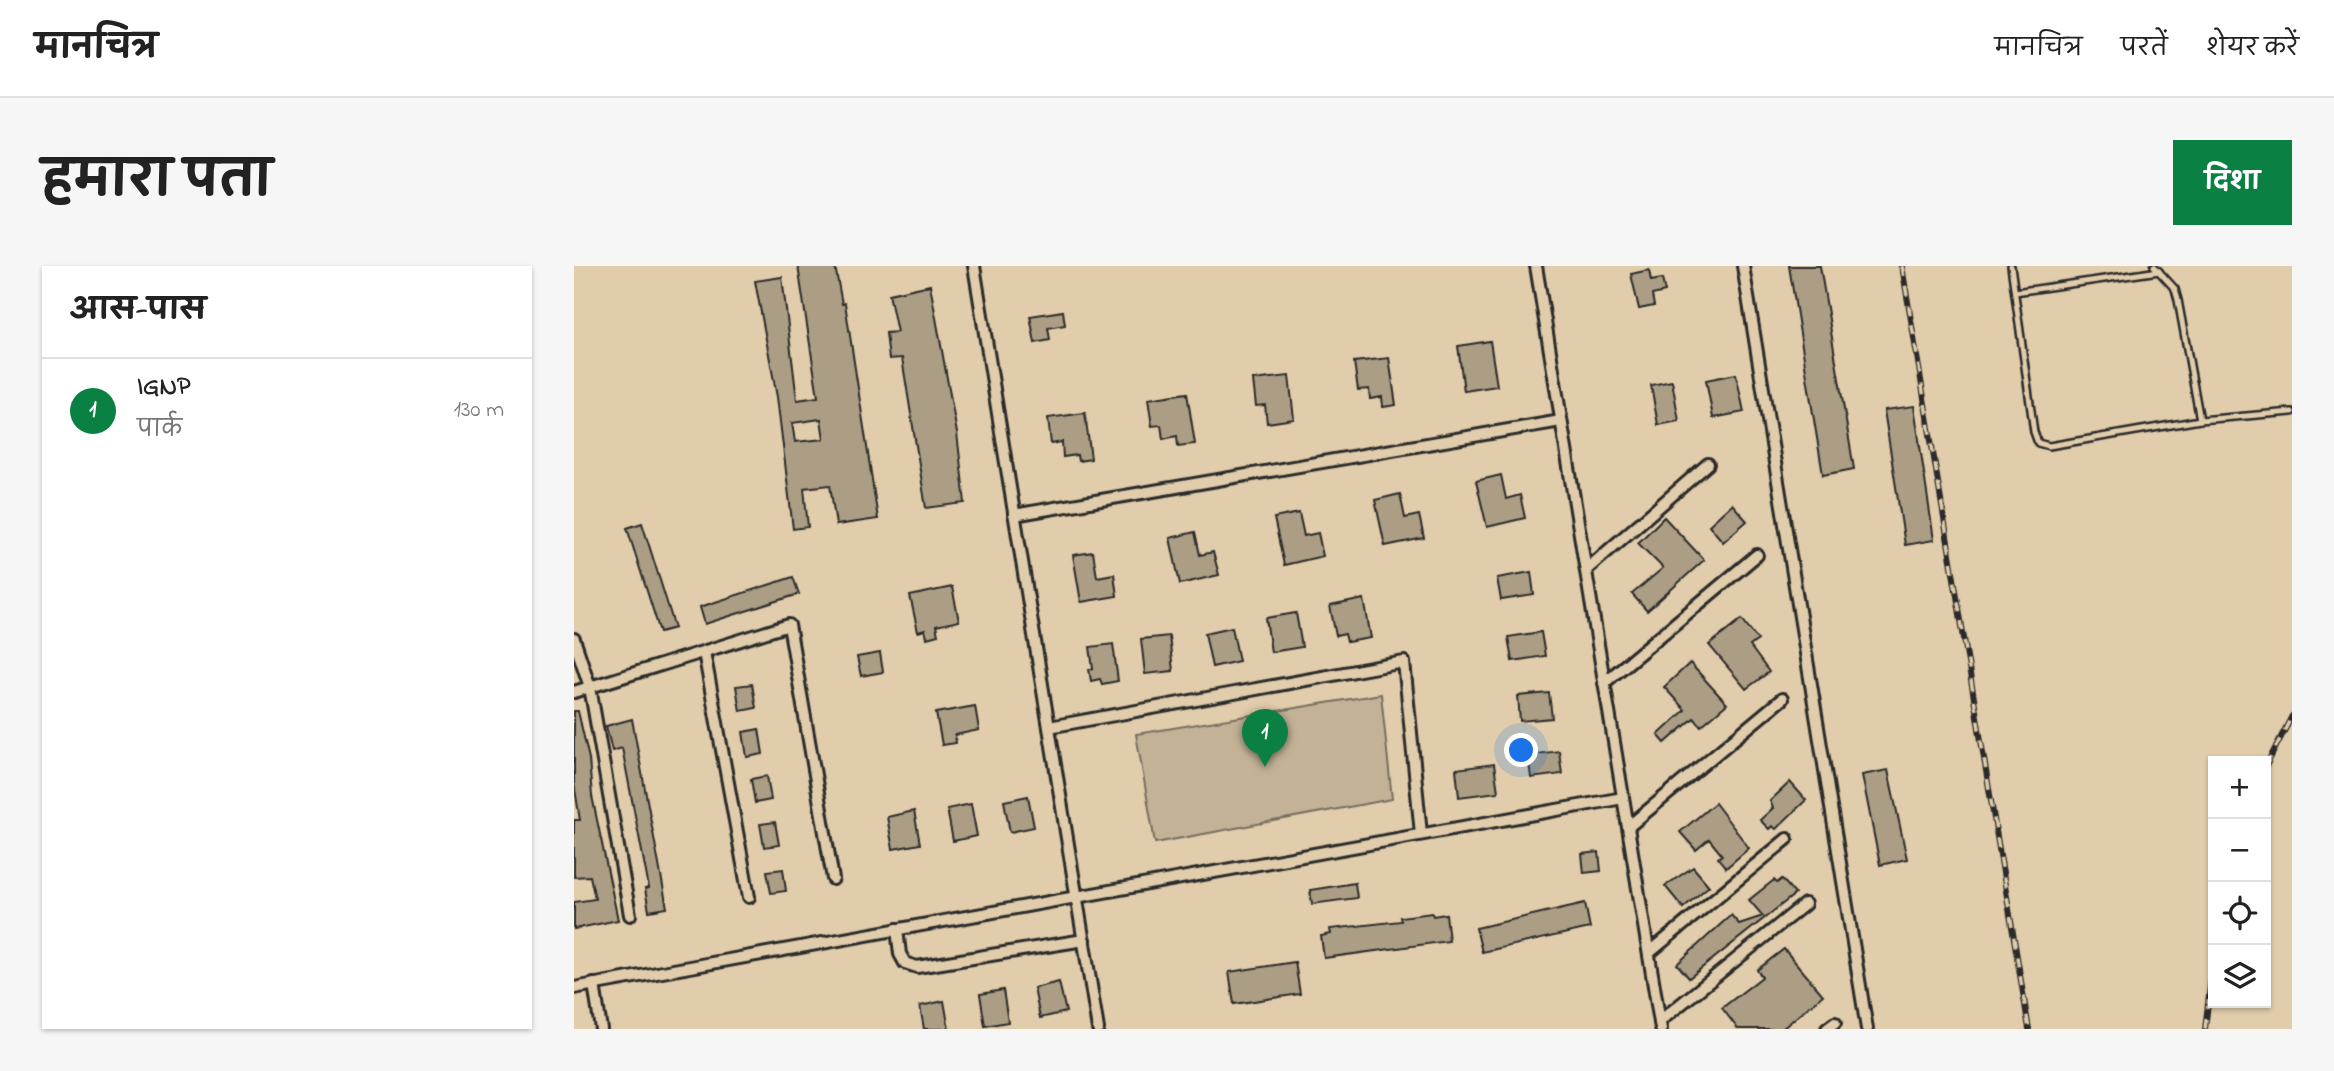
<!DOCTYPE html>
<html lang="hi">
<meta charset="utf-8">
<style>
:root{--surface:#fff;--page:#f6f6f6;--text:#222;--muted:#767676;--line:#e0e0e0;--accent:#0b8043}
body{margin:0;font-family:"Indie Flower","Playpen Sans Deva",sans-serif;background:var(--page);color:var(--text)}
.controls{position:absolute;right:21px;bottom:21px;display:grid;overflow:hidden;border-radius:0px;box-shadow:0 2px 5px #0004}
.controls button{width:63px;height:63px;display:grid;place-items:center;padding:0;border:0;border-bottom:2px solid var(--line);background:var(--surface);color:var(--text);font:35px sans-serif}
.you{position:absolute;left:948px;top:485px;width:24px;height:24px;margin:-18px;border:5px solid #fff;border-radius:50%;background:#1a73e8;box-shadow:0 0 0 10px #1a73e833}
.badge{display:grid;place-items:center;width:46px;height:46px;border-radius:50%;background:var(--accent);color:#fff;font-size:23px;font-weight:700}
.pin{position:absolute;translate:-50% -58px;filter:drop-shadow(0 2px 4px #0008)}
.pin::after{content:'';position:absolute;top:37px;width:24px;height:21px;background:inherit;clip-path:polygon(0 0,100% 0,50% 100%)}
.list{margin:0;padding:0;list-style:none}
h2{display:flex;justify-content:space-between;align-items:center;height:91px;margin:0;padding:0 28px;font-size:30px}
h2 small{font-size:23px;font-weight:400;color:var(--muted)}
.list li{display:grid;grid-template-columns:46px 1fr auto;gap:21px;align-items:center;box-sizing:border-box;height:105px;padding:0 28px;border-top:2px solid var(--line)}
.list b{display:block;font-size:26px;white-space:nowrap}
.list p{margin:0;font-size:23px;white-space:nowrap;color:var(--muted)}
.list em{font-size:23px;font-style:normal;color:var(--muted)}
.icon{flex:none;width:38px;height:38px;fill:none;stroke:currentColor;stroke-width:2;stroke-linecap:round;stroke-linejoin:round}
.map{position:relative;flex:none;width:1718px;height:763px;overflow:hidden;border-radius:0px}
header{display:flex;align-items:center;gap:42px;box-sizing:border-box;height:98px;padding:0 35px;background:var(--surface);border-bottom:2px solid var(--line)}
header strong{font-size:33px}
nav{display:flex;gap:38px;margin-inline-start:auto;font-size:24px}
.intro{display:flex;align-items:center;justify-content:space-between;box-sizing:border-box;height:168px;padding:0 42px}
h1{margin:0;font-size:49px}
.button{padding:18px 32px;border-radius:0px;background:var(--accent);color:#fff;font-size:24px;font-weight:700}
main{display:flex;gap:42px;padding:0 42px}
aside{flex:1;background:var(--surface);border-radius:0px;box-shadow:0 2px 5px #0004}
.map>svg:first-child{display:block}
.green{fill:#c3b296;stroke:#776e60;stroke-width:2}
.building{fill:#ac9e85;stroke:#2b2b2b;stroke-width:2;fill-rule:evenodd}
.lines{fill:none;stroke-linecap:round;stroke-linejoin:round}
.service-casing{stroke:#2b2b2b;stroke-width:10}
.minor-casing{stroke:#2b2b2b;stroke-width:16}
.service{stroke:#e1cdab;stroke-width:5}
.minor{stroke:#e1cdab;stroke-width:10}
.rail-casing{stroke:#2b2b2b;stroke-width:6}
.rail{stroke:#e1cdab;stroke-width:3.5;stroke-dasharray:10;stroke-linecap:butt}
</style>
<header>
<strong>मानचित्र</strong>
<nav><a>मानचित्र</a><a>परतें</a><a>शेयर करें</a></nav>
</header>
<div class="intro"><h1>हमारा पता</h1><a class="button">दिशा</a></div>
<main>
<aside>
<h2>आस-पास<small></small></h2>
<ul class="list">
<li><span class="badge">1</span><div><b>IGNP</b><p>पार्क</p></div><em>130 m</em></li>
</ul>
</aside>
<div class="map">
<svg width="1718" height="763" viewBox="0 0 1718 763">
<rect width="100%" height="100%" fill="#e1cdab"/>
<filter id="ink" filterUnits="userSpaceOnUse"><feTurbulence type="fractalNoise" baseFrequency=".0143" numOctaves="2"/><feDisplacementMap in="SourceGraphic" scale="14" xChannelSelector="R" yChannelSelector="G"/><feConvolveMatrix kernelMatrix="1 2 1 2 8 2 1 2 1" color-interpolation-filters="sRGB"/></filter>
<g filter="url(#ink)">
<polygon class="green" points="807,428 818,533 581,577 562,468"/>
<g class="building">
<path d="M 224,0 L 261,0 L 268,38 L 271,37 L 304,253 L 262,259 L 256,219 L 230,222 L 234,261 L 219,263 L 203,131 L 181,15 L 208,11 L 223,134 L 244,131 ZM 247,153 L 250,173 L 221,176 L 218,157 Z"/>
<polygon points="1215,0 1246,0 1280,203 1249,209"/>
<polygon points="1075,4 1077,15 1088,13 1091,26 1078,29 1080,40 1065,43 1057,8"/>
<polygon points="356,19 383,167 391,237 352,242 328,92 315,93 312,67 323,66 315,28"/>
<polygon points="489,45 491,59 474,62 476,74 461,77 456,50"/>
<polygon points="916,75 923,120 890,125 884,80"/>
<polygon points="815,92 822,139 809,141 808,131 796,133 795,123 784,124 780,96"/>
<polygon points="1162,108 1170,146 1139,152 1132,114"/>
<polygon points="715,110 720,153 693,157 691,139 682,140 679,114"/>
<polygon points="1098,115 1105,155 1084,159 1077,119"/>
<polygon points="613,127 621,178 604,180 603,170 589,173 587,159 578,160 574,133"/>
<polygon points="1340,140 1360,274 1331,279 1310,144"/>
<polygon points="511,147 517,193 504,195 503,189 489,191 488,176 477,178 474,152"/>
<polygon points="927,209 932,233 946,229 951,252 913,261 902,215"/>
<polygon points="826,228 831,252 845,249 850,272 811,280 801,234"/>
<polygon points="1158,238 1173,255 1149,276 1135,259"/>
<polygon points="725,247 730,270 744,267 749,290 710,299 700,252"/>
<polygon points="1090,251 1130,294 1073,345 1058,328 1089,302 1064,277"/>
<polygon points="68,257 101,362 86,366 53,262"/>
<polygon points="621,266 626,289 639,286 645,309 606,318 596,272"/>
<polygon points="519,286 523,311 540,308 543,330 507,336 499,289"/>
<polygon points="957,306 960,329 927,334 923,312"/>
<polygon points="219,311 225,328 131,358 126,341"/>
<polygon points="378,321 385,355 362,360 364,369 353,372 351,364 344,366 336,330"/>
<polygon points="790,333 797,372 773,376 771,368 762,370 756,340"/>
<polygon points="722,347 728,381 697,386 692,352"/>
<polygon points="1168,353 1184,374 1176,380 1195,406 1172,423 1135,379"/>
<polygon points="658,361 665,395 638,401 631,367"/>
<polygon points="967,366 971,390 938,395 934,371"/>
<polygon points="595,370 599,405 571,408 567,373"/>
<polygon points="539,378 544,415 528,418 526,413 517,415 515,403 519,403 516,381"/>
<polygon points="306,387 309,406 287,410 283,391"/>
<polygon points="1116,397 1153,438 1127,460 1120,452 1091,477 1084,469 1111,444 1090,421"/>
<polygon points="178,418 182,442 166,445 162,420"/>
<polygon points="975,427 978,452 946,455 944,430"/>
<polygon points="401,440 405,464 381,469 382,477 368,479 362,447"/>
<polygon points="0,445 4,445 15,493 18,530 44,654 0,663 0,636 21,633 16,610 0,611 0,554 6,554 0,517"/>
<polygon points="58,453 93,642 75,645 71,623 75,622 48,482 38,485 32,460"/>
<polygon points="185,463 189,488 173,491 169,466"/>
<polygon points="985,485 988,508 957,512 954,489"/>
<polygon points="920,498 924,526 885,531 882,503"/>
<polygon points="1314,504 1333,593 1306,599 1288,509"/>
<polygon points="193,510 197,534 181,537 177,513"/>
<polygon points="1216,516 1232,534 1202,563 1198,560 1195,563 1186,554 1199,542 1196,535"/>
<polygon points="454,530 460,561 436,566 430,535"/>
<polygon points="1141,537 1175,582 1152,602 1144,592 1148,589 1135,573 1122,584 1106,566"/>
<polygon points="397,538 403,570 379,575 373,543"/>
<polygon points="340,545 346,578 319,583 313,551"/>
<polygon points="201,556 205,579 190,581 186,558"/>
<polygon points="1025,586 1027,605 1010,607 1008,588"/>
<polygon points="1119,601 1135,620 1109,642 1091,620"/>
<polygon points="209,603 212,625 197,627 193,605"/>
<polygon points="1208,613 1221,628 1115,712 1103,698 1157,649 1165,658 1189,650 1175,634 1200,614 1203,617"/>
<polygon points="781,617 783,632 738,638 736,624"/>
<polygon points="1011,637 1016,662 908,686 902,662"/>
<polygon points="858,647 859,650 872,648 875,675 750,692 747,670 757,668 756,663 827,655 826,651"/>
<polygon points="1210,683 1249,729 1208,763 1164,763 1148,742 1188,711 1183,704"/>
<polygon points="721,696 726,728 660,738 655,706"/>
<polygon points="485,716 492,746 466,752 460,722"/>
<polygon points="429,724 434,756 411,760 406,728"/>
<polygon points="370,735 375,763 350,763 346,740"/>
</g>
<g class="lines">
<defs>
<g id="service">
<polyline points="1437,0 1460,166 1464,177 1475,180 1626,154 1718,146"/>
<polyline points="1580,0 1601,23 1604,34 1626,154"/>
<polyline points="1441,26 1585,5"/>
</g>
<g id="minor">
<polyline points="400,0 524,763"/>
<polyline points="962,0 1087,763"/>
<polyline points="1169,0 1293,763"/>
<polyline points="440,249 987,155"/>
<polyline points="1012,304 1134,198"/>
<polyline points="0,373 16,421 56,649"/>
<polyline points="130,386 175,631"/>
<polyline points="1030,417 1183,289"/>
<polyline points="0,426 215,359 259,613"/>
<polyline points="475,461 830,396 847,568"/>
<polyline points="1054,561 1208,433"/>
<polyline points="323,663 326,688 331,697 343,701 510,674"/>
<polyline points="1075,687 1213,573"/>
<polyline points="20,718 27,763"/>
<polyline points="0,722 1049,532"/>
<polyline points="1086,755 1231,638"/>
<polyline points="1253,763 1261,757"/>
</g>
</defs>
<use href="#service" class="service-casing"/>
<use href="#minor" class="minor-casing"/>
<use href="#service" class="service"/>
<use href="#minor" class="minor"/>
<defs>
<g id="rail">
<polyline points="1328,0 1455,763"/>
<polyline points="1692,500 1718,450"/>
<polyline points="1631,763 1639,696"/>
</g>
</defs>
<use href="#rail" class="rail-casing"/>
<use href="#rail" class="rail"/>
</g>
</g>
</svg>
<div class="controls">
<button>+</button>
<button>−</button>
<button><svg class="icon" aria-label="locate" viewBox="0 0 24 24"><circle cx="12" cy="12" r="6"/><path d="M12 2v4M12 18v4M2 12h4M18 12h4"/></svg></button>
<button><svg class="icon" aria-label="layers" viewBox="0 0 24 24"><path d="M12 4l9 5-9 5-9-5zM3 14l9 5 9-5"/></svg></button>
</div>
<div class="you"></div>
<div class="pin badge" style="left:691px;top:501px">1</div>
</div>
</main>
